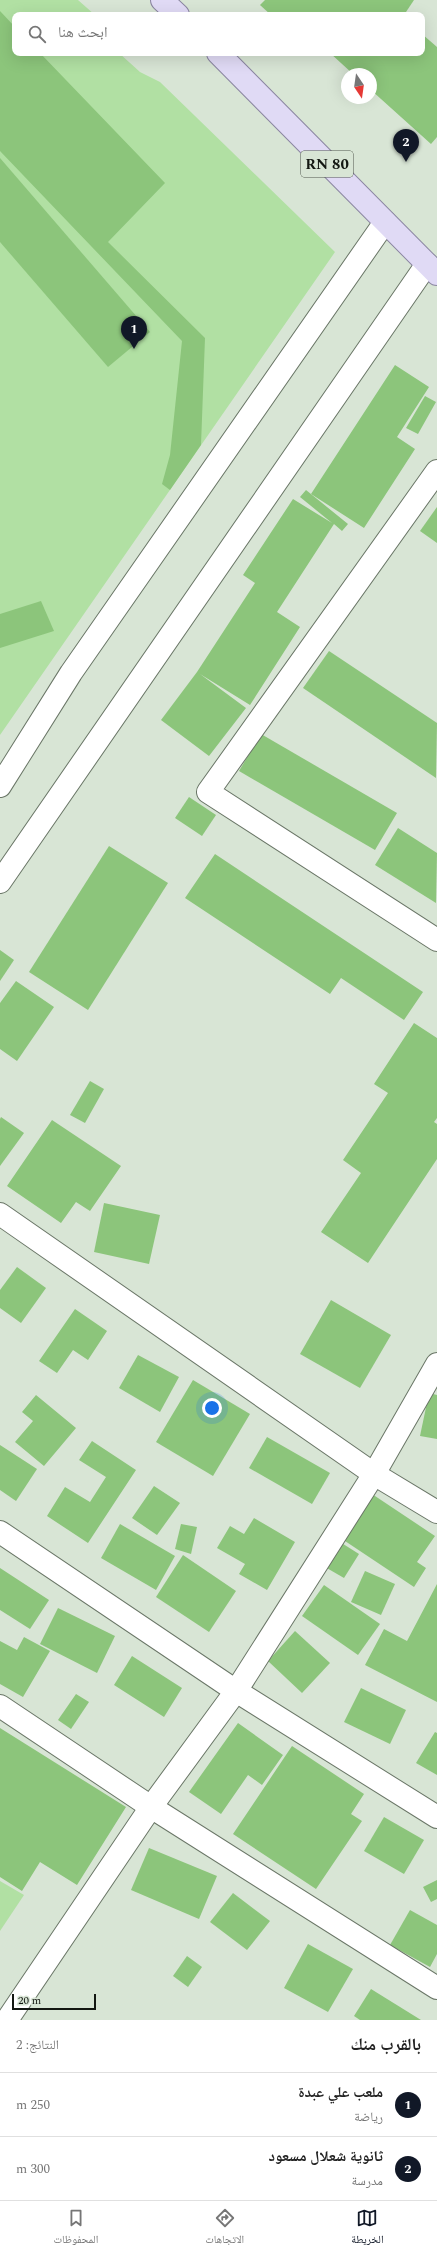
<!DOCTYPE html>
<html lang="ar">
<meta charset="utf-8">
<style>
:root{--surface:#fff;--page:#f6f6f6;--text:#222;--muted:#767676;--line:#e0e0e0;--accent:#111827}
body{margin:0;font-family:Spectral,"Noto Naskh Arabic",serif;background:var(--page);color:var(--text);direction:rtl}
.compass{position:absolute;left:341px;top:68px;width:36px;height:36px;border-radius:50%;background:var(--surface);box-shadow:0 4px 16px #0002;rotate:167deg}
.scale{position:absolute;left:12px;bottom:10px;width:84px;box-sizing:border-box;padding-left:4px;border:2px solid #131712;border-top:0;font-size:11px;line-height:14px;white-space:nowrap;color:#131712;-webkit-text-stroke:3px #d8e5d5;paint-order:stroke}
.you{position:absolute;left:212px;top:1408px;width:14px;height:14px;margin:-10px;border:3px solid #fff;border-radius:50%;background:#1a73e8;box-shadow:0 0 0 6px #1a73e833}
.badge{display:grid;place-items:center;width:26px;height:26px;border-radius:50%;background:var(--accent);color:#fff;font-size:13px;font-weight:700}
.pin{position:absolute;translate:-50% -33px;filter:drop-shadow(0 1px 2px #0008)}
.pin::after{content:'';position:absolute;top:21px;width:14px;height:12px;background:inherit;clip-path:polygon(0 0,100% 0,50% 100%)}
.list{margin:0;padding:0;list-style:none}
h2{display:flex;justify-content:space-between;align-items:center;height:52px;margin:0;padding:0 16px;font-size:17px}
h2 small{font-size:13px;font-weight:400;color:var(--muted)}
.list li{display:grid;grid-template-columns:26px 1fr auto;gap:12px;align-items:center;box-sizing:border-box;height:64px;padding:0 16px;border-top:1px solid var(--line)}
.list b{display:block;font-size:15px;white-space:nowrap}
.list p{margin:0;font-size:13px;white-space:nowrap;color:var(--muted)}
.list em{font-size:13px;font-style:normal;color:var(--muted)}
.icon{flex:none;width:22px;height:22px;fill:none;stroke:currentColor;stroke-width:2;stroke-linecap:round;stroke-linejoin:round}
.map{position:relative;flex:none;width:437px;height:2020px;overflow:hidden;direction:ltr}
.search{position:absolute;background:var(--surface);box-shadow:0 4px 16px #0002;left:12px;right:12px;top:12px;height:44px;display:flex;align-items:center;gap:10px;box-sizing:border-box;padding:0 14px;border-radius:8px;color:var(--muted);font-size:15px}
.sheet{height:180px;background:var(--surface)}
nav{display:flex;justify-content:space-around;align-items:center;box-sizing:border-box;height:56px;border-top:1px solid var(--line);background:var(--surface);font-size:11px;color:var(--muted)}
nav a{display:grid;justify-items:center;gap:2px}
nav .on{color:var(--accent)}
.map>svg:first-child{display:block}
.green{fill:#b1e0a3}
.building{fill:#8cc57b}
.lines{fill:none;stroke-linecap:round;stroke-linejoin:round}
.street-casing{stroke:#6a7667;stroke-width:24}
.secondary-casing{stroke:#6a7667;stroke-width:24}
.primary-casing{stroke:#8b86a1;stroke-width:24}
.street{stroke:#fff;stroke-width:22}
.secondary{stroke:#fff;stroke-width:22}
.primary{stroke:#e0daf5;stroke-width:22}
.labels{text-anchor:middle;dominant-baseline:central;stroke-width:4;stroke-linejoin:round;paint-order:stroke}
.shield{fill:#d8e5d5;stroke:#4e554c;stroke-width:1}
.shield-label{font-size:15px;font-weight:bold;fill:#131712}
</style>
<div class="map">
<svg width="437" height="2020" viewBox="0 0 437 2020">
<rect width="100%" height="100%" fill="#d8e5d5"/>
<g class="green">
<polygon points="0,0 78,0 95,15 15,15 15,53 119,53 140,72 160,82 335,252 0,735"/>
<polygon points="0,1881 24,1895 0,1931"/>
</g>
<g class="building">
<polygon points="265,0 414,0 404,15 271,15 260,5"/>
<polygon points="0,11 15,27 15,53 40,53 165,183 108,242 205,338 201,445 170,490 162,484 170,455 182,341 0,151"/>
<polygon points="422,34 437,47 437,137 431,144 371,90 371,74 353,74 330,53 422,53"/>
<polygon points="0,158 150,332 108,367 0,242"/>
<polygon points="395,365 429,387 397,437 415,449 364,528 311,494"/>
<polygon points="425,396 436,402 418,434 406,428"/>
<polygon points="306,490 348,524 342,531 334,524 277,612 300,627 250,705 200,674 246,708 209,756 161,720 197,672 255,583 243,575 293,499 332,523 300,497"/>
<polygon points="437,507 437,543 420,531"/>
<polygon points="41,601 54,631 0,648 0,614"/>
<polygon points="329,651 437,723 436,778 303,688"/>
<polygon points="261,734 397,813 375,850 239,771"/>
<polygon points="189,797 216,815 202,836 175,818"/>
<polygon points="398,828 437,853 436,903 375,865"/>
<polygon points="109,846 168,883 88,1010 29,972"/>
<polygon points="215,854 423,992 404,1020 341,978 330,994 185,898"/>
<polygon points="0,950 14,960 0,981"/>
<polygon points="16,981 54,1007 17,1061 0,1049 0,1003"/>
<polygon points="414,1023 437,1038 437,1118 434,1122 437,1124 437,1159 368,1263 321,1232 361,1173 343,1160 388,1093 374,1084"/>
<polygon points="90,1081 104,1089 85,1123 70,1115"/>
<polygon points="1,1117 24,1133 0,1166 0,1119"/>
<polygon points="52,1120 121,1166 90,1211 76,1202 61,1223 7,1186"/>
<polygon points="104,1203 160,1215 149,1264 94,1252"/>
<polygon points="17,1267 46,1288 21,1323 0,1308 0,1290"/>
<polygon points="331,1300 391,1335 360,1388 300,1354"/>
<polygon points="75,1309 107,1331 88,1360 73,1350 57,1373 39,1361"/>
<polygon points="138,1355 179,1377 160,1412 119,1388"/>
<polygon points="193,1380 250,1414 213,1476 156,1442"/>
<polygon points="429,1393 437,1395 437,1439 420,1436"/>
<polygon points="36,1395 76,1428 44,1466 15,1442 33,1421 22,1412"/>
<polygon points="267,1437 330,1473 312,1504 249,1468"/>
<polygon points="92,1441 136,1470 88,1543 47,1516 65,1487 90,1502 106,1477 79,1460"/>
<polygon points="0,1445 37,1469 16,1501 0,1490"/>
<polygon points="154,1486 180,1503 157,1535 132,1518"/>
<polygon points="366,1490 435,1536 417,1562 426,1568 414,1587 336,1535"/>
<polygon points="254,1518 295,1542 267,1590 239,1574 245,1564 217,1548 230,1526 244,1534"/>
<polygon points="120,1524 175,1556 156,1590 101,1558"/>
<polygon points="181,1524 197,1527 191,1554 175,1549"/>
<polygon points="340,1542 359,1554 344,1578 325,1567"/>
<polygon points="183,1555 236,1591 209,1632 156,1597"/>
<polygon points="0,1568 49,1600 30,1629 0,1610"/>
<polygon points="365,1571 395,1584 381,1615 351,1602"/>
<polygon points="437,1584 437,1702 365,1665 384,1629 407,1641"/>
<polygon points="324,1585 380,1624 358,1655 302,1616"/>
<polygon points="58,1608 115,1636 97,1673 40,1644"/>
<polygon points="295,1631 330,1663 302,1693 268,1661"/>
<polygon points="24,1637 50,1651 23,1697 0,1684 0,1641 17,1650"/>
<polygon points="132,1656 182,1688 164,1717 114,1685"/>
<polygon points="361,1688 406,1710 390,1744 344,1722"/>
<polygon points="76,1694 89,1702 71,1729 58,1720"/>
<polygon points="238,1723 283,1755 262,1785 248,1775 221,1814 189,1792"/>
<polygon points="0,1728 126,1807 77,1885 40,1862 22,1891 0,1877"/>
<polygon points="435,1732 437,1733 437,1775 416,1763"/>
<polygon points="292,1746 364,1794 351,1814 362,1821 316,1889 233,1834"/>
<polygon points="384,1817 424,1840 404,1874 364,1851"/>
<polygon points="149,1848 217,1876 199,1919 131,1890"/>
<polygon points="437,1880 437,1899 431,1902 423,1887"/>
<polygon points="233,1893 270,1921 247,1950 210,1922"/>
<polygon points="410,1910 437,1925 437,1954 430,1967 390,1945"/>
<polygon points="308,1944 353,1969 328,2012 284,1988"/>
<polygon points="187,1956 202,1967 188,1987 173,1976"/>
<polygon points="371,1989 421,2020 360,2020 354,2016"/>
</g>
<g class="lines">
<defs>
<g id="street">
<polyline points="437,471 208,792 437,940"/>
<polyline points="0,1214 374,1474 437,1512"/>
<polyline points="0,1532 236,1691 437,1817"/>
<polyline points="0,1706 151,1807 437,1988"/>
<polyline points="7,2020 151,1807 236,1691 374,1474 437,1364"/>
</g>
<g id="secondary">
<polyline points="0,786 71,673 385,222"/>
<polyline points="0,882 427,264"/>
</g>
<g id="primary">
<polyline points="162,0 178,15"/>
<polyline points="218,53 437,274"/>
</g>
</defs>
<use href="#street" class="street-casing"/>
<use href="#secondary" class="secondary-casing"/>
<use href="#primary" class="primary-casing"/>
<use href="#street" class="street"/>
<use href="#secondary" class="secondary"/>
<use href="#primary" class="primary"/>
</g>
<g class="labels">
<rect class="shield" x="301" y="151" width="52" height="26" rx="3"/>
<g class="shield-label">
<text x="327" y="164">RN 80</text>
</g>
</g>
</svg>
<svg class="compass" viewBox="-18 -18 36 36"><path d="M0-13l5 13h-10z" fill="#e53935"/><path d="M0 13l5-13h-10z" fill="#767676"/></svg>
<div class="scale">20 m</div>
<div class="you"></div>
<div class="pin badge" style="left:134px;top:349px">1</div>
<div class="pin badge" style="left:406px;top:162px">2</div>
<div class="search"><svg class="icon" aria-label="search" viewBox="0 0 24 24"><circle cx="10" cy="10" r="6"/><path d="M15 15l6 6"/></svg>ابحث هنا</div>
</div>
<section class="sheet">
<h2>بالقرب منك<small>النتائج: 2</small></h2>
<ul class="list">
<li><span class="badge">1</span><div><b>ملعب علي عبدة</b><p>رياضة</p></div><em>250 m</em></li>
<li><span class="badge">2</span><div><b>ثانوية شعلال مسعود</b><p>مدرسة</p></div><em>300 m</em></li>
</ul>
</section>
<nav>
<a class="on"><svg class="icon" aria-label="map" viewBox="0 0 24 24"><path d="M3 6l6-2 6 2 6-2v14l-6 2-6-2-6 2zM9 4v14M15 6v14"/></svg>الخريطة</a>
<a><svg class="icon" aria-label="directions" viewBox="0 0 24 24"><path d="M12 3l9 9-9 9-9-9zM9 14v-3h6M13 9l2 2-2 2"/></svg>الاتجاهات</a>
<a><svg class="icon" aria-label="saved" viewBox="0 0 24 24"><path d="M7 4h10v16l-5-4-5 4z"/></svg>المحفوظات</a>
</nav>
